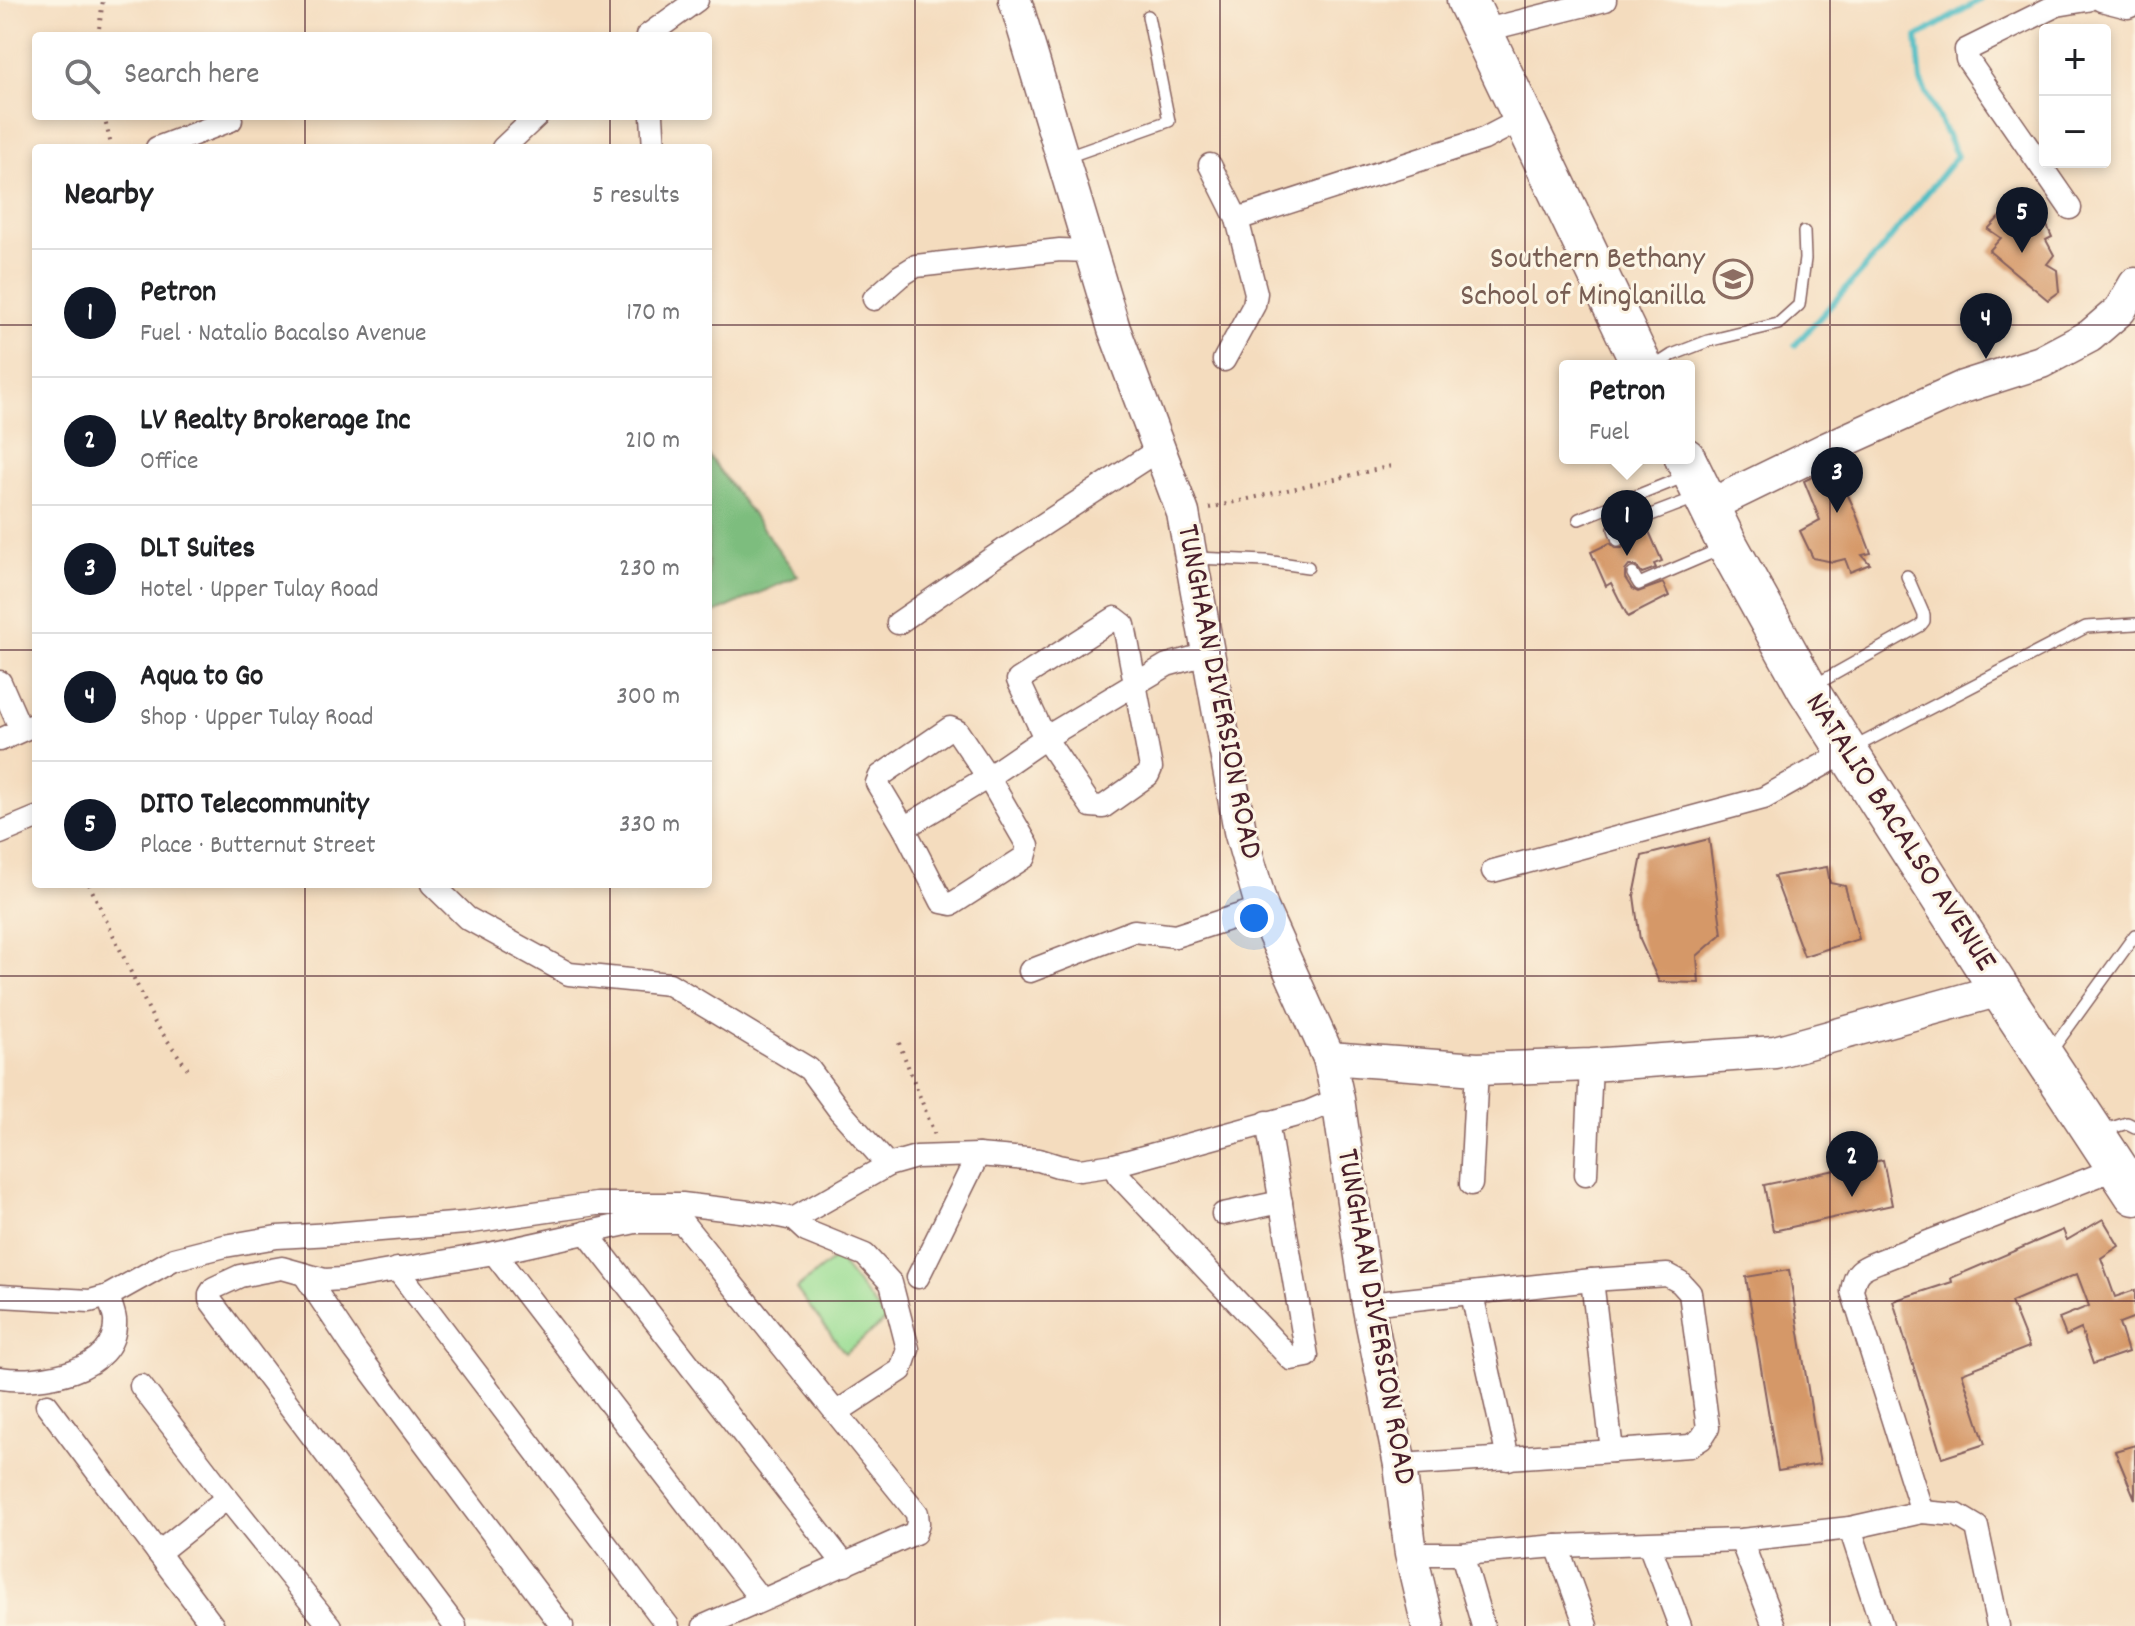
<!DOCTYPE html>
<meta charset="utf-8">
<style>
:root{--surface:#fff;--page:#f2f2f2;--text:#202124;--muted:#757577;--line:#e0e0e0;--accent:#111827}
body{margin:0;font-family:Dekko,sans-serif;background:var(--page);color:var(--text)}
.controls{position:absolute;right:24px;top:24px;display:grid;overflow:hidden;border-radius:8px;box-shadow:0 4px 12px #0003}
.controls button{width:72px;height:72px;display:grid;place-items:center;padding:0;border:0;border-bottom:2px solid var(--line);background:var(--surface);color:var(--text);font:40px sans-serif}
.you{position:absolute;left:1254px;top:918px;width:28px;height:28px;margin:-20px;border:6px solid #fff;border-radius:50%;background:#1a73e8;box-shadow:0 0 0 12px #1a73e833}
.badge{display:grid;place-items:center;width:52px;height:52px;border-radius:50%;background:var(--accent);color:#fff;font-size:26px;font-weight:700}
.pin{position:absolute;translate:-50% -66px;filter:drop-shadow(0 2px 4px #0008)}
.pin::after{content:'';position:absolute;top:42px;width:28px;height:24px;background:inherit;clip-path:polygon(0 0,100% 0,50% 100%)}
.popup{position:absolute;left:1559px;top:360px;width:136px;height:104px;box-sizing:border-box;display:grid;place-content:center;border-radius:8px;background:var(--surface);filter:drop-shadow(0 2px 6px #0005);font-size:26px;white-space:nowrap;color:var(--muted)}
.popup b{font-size:30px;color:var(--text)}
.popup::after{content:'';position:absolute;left:50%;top:100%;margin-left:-16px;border:16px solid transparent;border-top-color:var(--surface)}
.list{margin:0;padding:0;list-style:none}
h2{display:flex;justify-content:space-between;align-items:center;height:104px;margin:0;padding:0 32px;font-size:34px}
h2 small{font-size:26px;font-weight:400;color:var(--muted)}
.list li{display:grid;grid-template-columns:52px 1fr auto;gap:24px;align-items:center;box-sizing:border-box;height:128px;padding:0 32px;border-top:2px solid var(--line)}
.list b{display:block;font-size:30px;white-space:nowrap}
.list p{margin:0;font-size:26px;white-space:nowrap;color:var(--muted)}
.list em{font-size:26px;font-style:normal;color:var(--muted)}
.icon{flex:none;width:44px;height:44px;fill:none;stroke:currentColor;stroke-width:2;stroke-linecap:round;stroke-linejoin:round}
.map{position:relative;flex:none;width:2135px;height:1626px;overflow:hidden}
.search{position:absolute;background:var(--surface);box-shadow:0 4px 12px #0003;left:32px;top:32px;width:680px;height:88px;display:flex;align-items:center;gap:20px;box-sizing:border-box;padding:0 28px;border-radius:8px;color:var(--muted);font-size:30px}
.panel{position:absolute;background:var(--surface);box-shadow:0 4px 12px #0003;left:32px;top:144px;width:680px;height:744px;border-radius:8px}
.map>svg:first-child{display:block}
.green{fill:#9cde95;stroke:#737e60;stroke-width:2}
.forest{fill:#7dbd7e;stroke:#646e54;stroke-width:2}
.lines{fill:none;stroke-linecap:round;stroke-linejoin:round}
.stream{stroke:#4cbbc2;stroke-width:6}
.building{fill:#d59867}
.lane-casing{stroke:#86615e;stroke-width:14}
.street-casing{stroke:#86615e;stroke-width:25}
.secondary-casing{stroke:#86615e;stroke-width:35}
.highway-casing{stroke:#86615e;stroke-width:43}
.path{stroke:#86615e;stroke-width:4;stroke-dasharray:2 6;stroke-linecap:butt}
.lane{stroke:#fff;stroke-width:11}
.street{stroke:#fff;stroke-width:22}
.secondary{stroke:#fff;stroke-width:32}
.highway{stroke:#fff;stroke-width:40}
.grid{fill:none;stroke:#4a1f2b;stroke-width:2;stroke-opacity:0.55}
.labels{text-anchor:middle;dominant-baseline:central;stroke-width:6;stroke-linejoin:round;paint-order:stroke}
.education-label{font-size:32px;fill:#785e54;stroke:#fcf5e5;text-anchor:end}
.street-label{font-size:32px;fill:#4a1f2b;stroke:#fcf5e5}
</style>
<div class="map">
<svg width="2135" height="1626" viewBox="0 0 2135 1626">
<rect width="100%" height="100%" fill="#fcf5e5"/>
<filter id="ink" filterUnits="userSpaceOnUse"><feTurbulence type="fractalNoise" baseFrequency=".0125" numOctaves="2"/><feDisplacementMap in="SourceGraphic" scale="16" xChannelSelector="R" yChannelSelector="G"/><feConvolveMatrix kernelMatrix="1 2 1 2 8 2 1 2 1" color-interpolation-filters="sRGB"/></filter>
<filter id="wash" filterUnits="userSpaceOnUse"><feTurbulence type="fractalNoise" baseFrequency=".006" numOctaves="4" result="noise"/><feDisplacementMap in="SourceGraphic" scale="32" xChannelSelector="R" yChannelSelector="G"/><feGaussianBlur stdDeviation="1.8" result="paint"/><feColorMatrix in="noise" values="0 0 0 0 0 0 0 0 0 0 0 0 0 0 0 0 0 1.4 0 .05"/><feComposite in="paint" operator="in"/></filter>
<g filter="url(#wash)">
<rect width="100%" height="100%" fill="#f4dcbe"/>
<polygon class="green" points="836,1257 886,1320 845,1353 796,1289"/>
<polygon class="forest" points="708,455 798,576 708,616"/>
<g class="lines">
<polyline class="stream" points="1795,345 1880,251 1957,156 1921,82 1917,37 1980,0"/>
</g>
<g id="blocks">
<g class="building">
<polygon points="2038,205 2052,237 2046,240 2054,255 2047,264 2057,270 2059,292 2048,300 1989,251 2001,238 1988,229 2010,206 2021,220"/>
<polygon points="1834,466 1853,506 1871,553 1862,555 1870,564 1850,572 1845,559 1833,562 1813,558 1800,531 1820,520 1804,481"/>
<polygon points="1647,527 1662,561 1654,564 1656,568 1642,573 1636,566 1629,566 1625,571 1625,578 1632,589 1638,592 1663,583 1669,596 1628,617 1611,583 1606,586 1591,552 1610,543 1616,548 1622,548 1626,542 1626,536"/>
<polygon points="1709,839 1722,934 1697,956 1699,983 1659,982 1640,940 1634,896 1642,856"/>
<polygon points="1827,867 1830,883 1845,886 1859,939 1804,956 1774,876"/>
<polygon points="1883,1160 1892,1205 1773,1231 1764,1185"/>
<polygon points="2103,1219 2119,1246 2101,1258 2115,1297 2135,1290 2135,1317 2119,1323 2128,1352 2093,1364 2081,1329 2066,1336 2059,1318 2089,1306 2077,1274 2011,1302 2029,1347 1962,1373 1985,1444 1942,1458 1893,1301 1952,1282 1951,1278 2063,1230 2067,1240"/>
<polygon points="1789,1270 1820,1464 1778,1471 1746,1277"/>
<polygon points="2135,1445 2135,1499 2115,1451"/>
</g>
</g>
</g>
<g filter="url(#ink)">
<use href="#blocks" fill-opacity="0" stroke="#86615e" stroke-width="2"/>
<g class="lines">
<defs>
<g id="lane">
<polyline points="1067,157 1169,121 1148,16"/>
<polyline points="1655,366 1672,355 1708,341 1778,324 1799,305 1805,259 1804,232"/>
<polyline points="1579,519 1686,476"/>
<polyline points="1618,540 1614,529 1698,497"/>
<polyline points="1196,558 1266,561 1308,567"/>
<polyline points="1633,574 1639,584 1723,548"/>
<polyline points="1815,685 1920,626 1924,621 1924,615 1907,576"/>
<polyline points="1853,748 2086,627 2135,624"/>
<polyline points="2051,1051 2135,935"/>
<polyline points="2102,1131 2127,1123 2135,1127"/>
</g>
<g id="street">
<polyline points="2101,0 2128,7 2135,4"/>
<polyline points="1482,31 1605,0"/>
<polyline points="647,36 697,0"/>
<polyline points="652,116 654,148"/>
<polyline points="157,148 231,120"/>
<polyline points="503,148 537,116"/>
<polyline points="1210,165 1237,219 1256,293 1254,305 1224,360"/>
<polyline points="2070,208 1967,59 1966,50 2057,5 2087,0"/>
<polyline points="1237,219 1484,139 1524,118"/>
<polyline points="874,299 900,276 916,266 1060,250 1089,251"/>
<polygon points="1115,618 1124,625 1151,768 1148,775 1103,807 1091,806 1045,738 1018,680"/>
<polyline points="898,623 1004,550 1158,450"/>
<polyline points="0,682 21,730"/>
<polygon points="950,728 957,731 988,777 1028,846 1025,857 952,904 942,902 904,828 877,783 880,776"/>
<polyline points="0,740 36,724"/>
<polyline points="904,828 988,777 1045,738 1135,684 1167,665 1207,654"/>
<polyline points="0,833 36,818"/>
<polyline points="1493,871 1764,798 1846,752"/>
<polyline points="432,884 467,918 569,974 669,984 809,1069 840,1111 888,1165"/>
<polyline points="1030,971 1134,931 1175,936 1262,908"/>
<polyline points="1114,1165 1118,1175 1291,1359 1307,1356 1267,1122"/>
<polyline points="1586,1174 1591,1065"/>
<polyline points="1471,1184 1477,1069"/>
<polyline points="1223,1214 1281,1202"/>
<polyline points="793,1219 806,1231 865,1255 891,1283 908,1349 901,1370 837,1412"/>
<polyline points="586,1232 845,1565"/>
<polyline points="494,1253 761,1600"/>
<polyline points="397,1269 668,1626"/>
<polyline points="304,1274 355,1350 562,1626"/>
<polyline points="918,1277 978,1155"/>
<polyline points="1592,1280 1612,1451"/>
<polyline points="1472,1294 1508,1459"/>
<polyline points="0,1296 90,1301 108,1296 174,1259 225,1246 277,1237 332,1234 465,1223 596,1204 682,1204 774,1215 793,1219 888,1165 916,1157 978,1155 1039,1160 1058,1166 1080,1170 1114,1165 1308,1112 1338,1099"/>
<polyline points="1368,1304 1592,1280 1667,1275 1680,1282 1690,1293 1708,1428 1701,1439 1690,1446 1400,1465"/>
<path d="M 0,1378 C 38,1384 118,1373 115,1320 C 114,1312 110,1303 108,1296"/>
<polyline points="141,1386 227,1498 330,1626"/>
<polyline points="47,1405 213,1626"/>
<path d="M 1922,1512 L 1852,1291 C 1855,1270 1862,1268 1880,1261 L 2117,1168"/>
<polyline points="1850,1528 1882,1626"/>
<polyline points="1741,1540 1774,1626"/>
<polyline points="1649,1544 1680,1626"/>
<polyline points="1557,1546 1586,1626"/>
<polyline points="158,1553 227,1498"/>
<polyline points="1411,1554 1462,1554 1557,1546 1741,1540 1850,1528 1922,1512 1957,1515 1977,1527 1998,1626"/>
<polyline points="1462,1554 1483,1626"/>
<polyline points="455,1626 210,1300 210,1294 214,1288 240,1276 260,1272 282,1268 325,1280 343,1279 494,1253 635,1222 682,1222 917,1513 918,1523 915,1533 704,1626"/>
</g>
<g id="secondary">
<polyline points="1015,0 1114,329 1183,513 1240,831 1262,908 1329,1058 1338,1099 1368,1304 1400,1465 1411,1554 1428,1626"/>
<polyline points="1707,507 1828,448 1963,387 2041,362 2090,336 2120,310 2135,284"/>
<polyline points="1329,1058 1477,1069 1591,1065 1775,1052 2000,990"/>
</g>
<g id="highway">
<polyline points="1467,0 1642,366"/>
<polyline points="1685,458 1728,546 1808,690 2000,990 2135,1195"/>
</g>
</defs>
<use href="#lane" class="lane-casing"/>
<use href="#street" class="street-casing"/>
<use href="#secondary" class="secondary-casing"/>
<use href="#highway" class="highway-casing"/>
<g class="path">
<polyline points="98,36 103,0"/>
<polyline points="104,116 111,145"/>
<polyline points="1209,508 1396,465"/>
<polyline points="89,884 155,1023 190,1072"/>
<polyline points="899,1043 936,1138"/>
</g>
<use href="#lane" class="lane"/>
<use href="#street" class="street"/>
<use href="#secondary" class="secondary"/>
<use href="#highway" class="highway"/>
</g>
</g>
<path class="grid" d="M 305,0 L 305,36M 610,0 L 610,36M 915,0 L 915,1626M 1220,0 L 1220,1626M 1525,0 L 1525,1626M 1830,0 L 1830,1626M 305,116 L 305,148M 610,116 L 610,148M 0,325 L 36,325M 708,325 L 2135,325M 0,650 L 36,650M 708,650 L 2135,650M 305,884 L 305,1626M 610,884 L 610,1626M 0,976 L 2135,976M 0,1301 L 2135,1301"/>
<defs>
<symbol id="school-ring" viewBox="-11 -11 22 22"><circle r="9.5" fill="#fcf5e5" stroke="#8d6e63" stroke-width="1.5"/><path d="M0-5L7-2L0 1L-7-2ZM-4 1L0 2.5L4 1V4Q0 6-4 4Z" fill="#8d6e63"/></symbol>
</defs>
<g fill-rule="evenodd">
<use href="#school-ring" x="1711" y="257" width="44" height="44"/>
</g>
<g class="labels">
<g class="education-label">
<text x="1705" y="261">Southern Bethany<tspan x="1705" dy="37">School of Minglanilla</tspan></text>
</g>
<g class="street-label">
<text transform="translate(1217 692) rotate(79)">TUNGHAAN DIVERSION ROAD</text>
<text transform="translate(1899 833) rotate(57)">NATALIO BACALSO AVENUE</text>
<text transform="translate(1374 1317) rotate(80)">TUNGHAAN DIVERSION ROAD</text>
</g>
</g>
</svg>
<div class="controls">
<button>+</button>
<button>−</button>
</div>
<div class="you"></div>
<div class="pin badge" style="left:1627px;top:556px">1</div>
<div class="popup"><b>Petron</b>Fuel</div>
<div class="pin badge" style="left:1852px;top:1197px">2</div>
<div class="pin badge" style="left:1837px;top:513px">3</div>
<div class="pin badge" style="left:1986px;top:359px">4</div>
<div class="pin badge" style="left:2022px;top:253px">5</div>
<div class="search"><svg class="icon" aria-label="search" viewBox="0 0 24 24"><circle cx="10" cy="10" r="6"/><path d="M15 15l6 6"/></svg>Search here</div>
<section class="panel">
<h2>Nearby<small>5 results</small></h2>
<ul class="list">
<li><span class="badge">1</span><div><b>Petron</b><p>Fuel · Natalio Bacalso Avenue</p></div><em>170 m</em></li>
<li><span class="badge">2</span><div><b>LV Realty Brokerage Inc</b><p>Office</p></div><em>210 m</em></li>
<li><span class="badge">3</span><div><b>DLT Suites</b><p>Hotel · Upper Tulay Road</p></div><em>230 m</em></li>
<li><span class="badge">4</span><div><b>Aqua to Go</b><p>Shop · Upper Tulay Road</p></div><em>300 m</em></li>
<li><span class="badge">5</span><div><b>DITO Telecommunity</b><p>Place · Butternut Street</p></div><em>330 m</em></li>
</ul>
</section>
</div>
